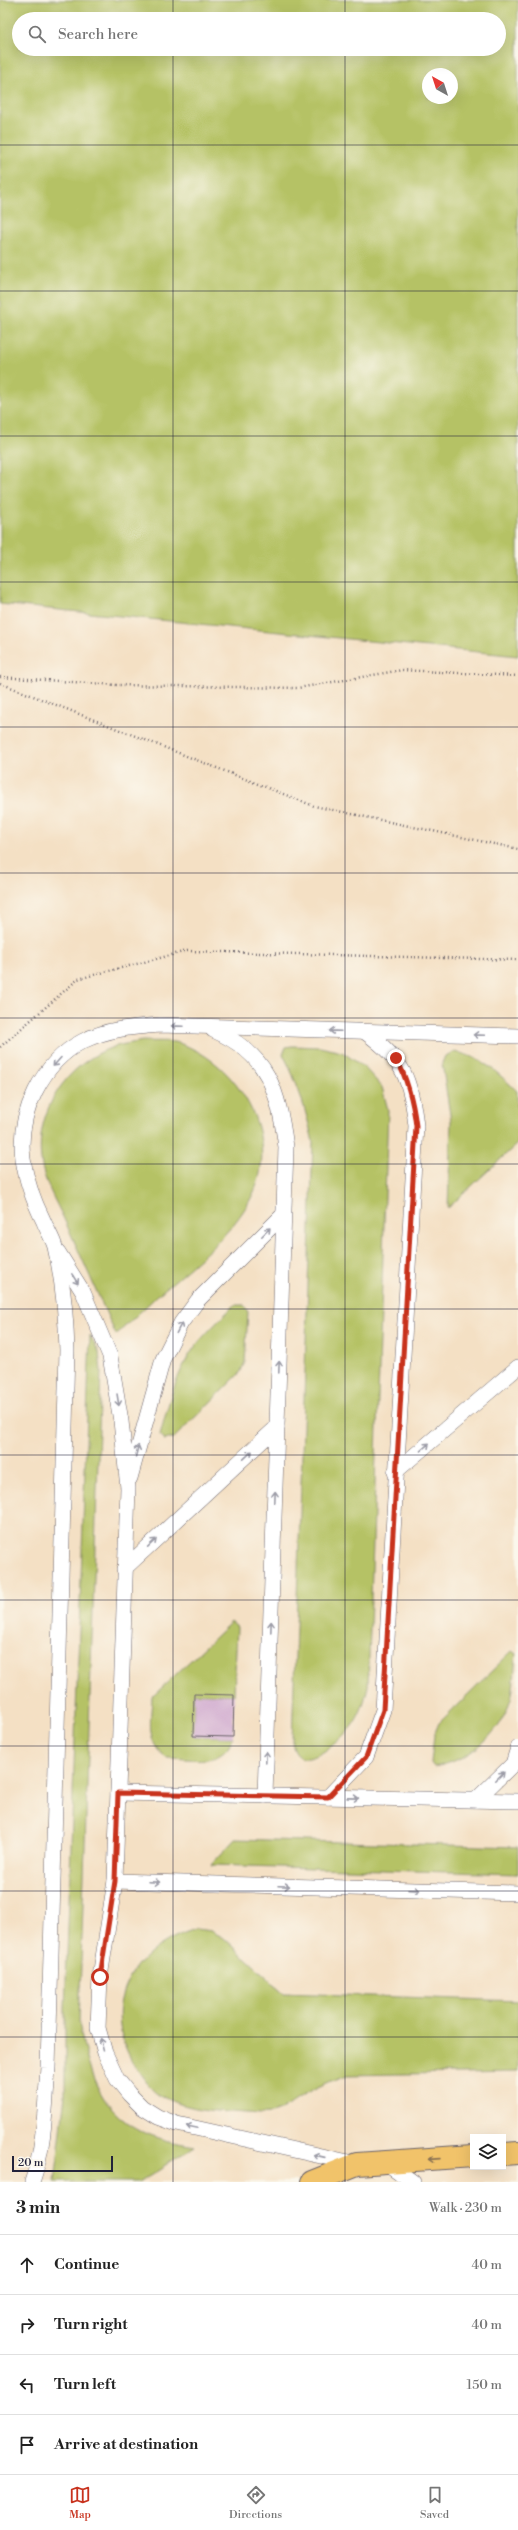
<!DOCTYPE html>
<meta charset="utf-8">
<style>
:root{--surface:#fff;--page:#f6f6f6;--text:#222;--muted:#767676;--line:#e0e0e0;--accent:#c8321e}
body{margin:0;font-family:"Libre Bodoni",serif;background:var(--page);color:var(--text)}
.controls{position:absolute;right:12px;bottom:12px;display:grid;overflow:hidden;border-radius:0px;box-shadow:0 4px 16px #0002}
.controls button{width:36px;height:36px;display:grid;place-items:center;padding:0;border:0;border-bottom:1px solid var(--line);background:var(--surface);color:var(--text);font:20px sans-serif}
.compass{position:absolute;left:422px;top:68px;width:36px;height:36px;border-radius:50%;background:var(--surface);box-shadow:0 4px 16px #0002;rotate:321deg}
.scale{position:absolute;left:12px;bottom:10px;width:101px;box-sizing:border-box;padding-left:4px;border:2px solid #22223b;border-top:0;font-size:11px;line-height:14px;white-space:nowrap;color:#22223b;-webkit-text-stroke:3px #fbf7ec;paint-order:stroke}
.stop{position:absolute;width:12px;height:12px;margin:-9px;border:3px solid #c8321e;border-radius:50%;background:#fff}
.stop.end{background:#c8321e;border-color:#fff;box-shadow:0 1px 4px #0008}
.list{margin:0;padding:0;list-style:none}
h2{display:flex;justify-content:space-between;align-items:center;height:52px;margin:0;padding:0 16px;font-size:17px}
h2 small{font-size:13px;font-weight:400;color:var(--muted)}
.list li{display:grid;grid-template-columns:26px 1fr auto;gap:12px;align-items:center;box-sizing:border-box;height:60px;padding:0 16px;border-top:1px solid var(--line)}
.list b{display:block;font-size:15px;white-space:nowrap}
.list em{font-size:13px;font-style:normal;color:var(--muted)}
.icon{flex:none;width:22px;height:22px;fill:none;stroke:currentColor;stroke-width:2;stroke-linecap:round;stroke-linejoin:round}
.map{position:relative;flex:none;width:518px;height:2182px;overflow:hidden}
.search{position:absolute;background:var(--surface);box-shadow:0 4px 16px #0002;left:12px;right:12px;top:12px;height:44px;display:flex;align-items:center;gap:10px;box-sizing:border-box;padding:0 14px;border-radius:22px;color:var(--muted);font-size:15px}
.sheet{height:292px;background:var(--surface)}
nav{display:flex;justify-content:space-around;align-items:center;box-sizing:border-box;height:56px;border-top:1px solid var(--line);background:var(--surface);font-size:11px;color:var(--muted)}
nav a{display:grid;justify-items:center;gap:2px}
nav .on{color:var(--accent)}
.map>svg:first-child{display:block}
.green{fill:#b5c265;stroke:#6c7250;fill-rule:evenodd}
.building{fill:#d2add0}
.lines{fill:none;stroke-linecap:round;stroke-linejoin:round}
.lane-casing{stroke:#6c646b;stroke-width:16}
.highway-casing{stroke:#6c646b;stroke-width:24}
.path{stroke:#6c646b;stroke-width:2.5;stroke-dasharray:1 3;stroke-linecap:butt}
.lane{stroke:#fff;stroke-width:15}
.highway{stroke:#f1c36a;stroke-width:22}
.oneway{stroke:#9c9ca7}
.oneway2{stroke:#8a7252}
.route{stroke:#c8321e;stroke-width:5}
.grid{fill:none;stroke:#22223b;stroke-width:1;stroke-opacity:0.55}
</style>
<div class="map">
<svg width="518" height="2182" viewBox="0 0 518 2182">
<rect width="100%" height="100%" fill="#fbf7ec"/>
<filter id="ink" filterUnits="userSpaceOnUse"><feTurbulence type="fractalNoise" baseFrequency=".025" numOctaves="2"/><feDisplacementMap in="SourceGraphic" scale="8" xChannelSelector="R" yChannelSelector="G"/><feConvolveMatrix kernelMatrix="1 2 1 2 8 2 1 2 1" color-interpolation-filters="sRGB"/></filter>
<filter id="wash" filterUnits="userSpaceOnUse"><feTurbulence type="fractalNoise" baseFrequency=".012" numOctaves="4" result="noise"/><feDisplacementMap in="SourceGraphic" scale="16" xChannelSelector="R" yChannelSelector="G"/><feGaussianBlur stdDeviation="0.9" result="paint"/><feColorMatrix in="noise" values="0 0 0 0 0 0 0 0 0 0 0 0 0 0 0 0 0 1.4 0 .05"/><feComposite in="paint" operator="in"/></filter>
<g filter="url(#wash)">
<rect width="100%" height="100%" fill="#f4e0c4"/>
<g class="green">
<path d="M 0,0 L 518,0 L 518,656 L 0,604 ZM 19,19 L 499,19 L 499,49 L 19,49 ZM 428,74 L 452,74 L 452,98 L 428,98 Z"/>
<path d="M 143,1041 C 154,1042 168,1040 179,1043 C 205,1052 227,1070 242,1093 C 262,1122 269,1161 253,1194 C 235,1233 190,1267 158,1295 C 144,1308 130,1322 116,1335 C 99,1297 82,1258 64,1219 C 56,1202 43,1180 41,1160 C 35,1111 66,1064 113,1047 C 122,1044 133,1043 143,1041 Z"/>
<path d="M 292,1046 L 320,1047 L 342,1052 L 364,1067 L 382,1087 L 388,1110 L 368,1686 C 365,1700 361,1714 352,1726 C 340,1741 297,1781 292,1741 L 313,1142 C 306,1111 298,1083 283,1054 L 286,1047 Z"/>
<path d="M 454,1052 C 481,1056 498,1073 517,1091 L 518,1143 L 448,1208 L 451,1121 L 442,1063 L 445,1056 Z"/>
<path d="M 234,1305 L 244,1305 L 248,1312 L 245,1362 L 240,1373 L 174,1438 L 164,1440 L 160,1435 C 168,1405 176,1373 194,1348 C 205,1333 221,1319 234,1305 Z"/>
<path d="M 90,1335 L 99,1352 L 101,1371 L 79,2023 C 93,2100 114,2134 195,2146 L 139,2182 L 55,2182 L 65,2095 L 65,2008 Z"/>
<path d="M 231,1622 L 237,1627 L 234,1695 L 194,1694 L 194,1736 L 233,1737 C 224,1768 193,1758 166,1758 C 145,1741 151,1721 152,1697 Z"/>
<path d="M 512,1651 L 516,1654 C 514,1669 515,1691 509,1705 C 497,1737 467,1761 434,1767 L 431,1763 L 434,1735 L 439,1723 Z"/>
<polygon points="235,1839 518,1847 518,1874 211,1865"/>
<path d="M 196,1929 L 211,1931 L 224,1938 L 284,1993 L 518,2001 L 518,2072 L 347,2075 C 331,2081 316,2087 301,2096 C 290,2102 283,2112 270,2114 C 262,2115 253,2113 246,2113 C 218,2111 189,2111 163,2097 C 152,2091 142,2077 135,2066 C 97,2005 132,1948 196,1929 Z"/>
</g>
<g id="blocks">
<polygon class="building" points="194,1694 234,1695 233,1737 193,1736"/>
</g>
</g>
<g filter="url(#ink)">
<use href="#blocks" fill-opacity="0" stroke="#6c646b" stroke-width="1"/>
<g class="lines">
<defs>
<g id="lane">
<path d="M 213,1030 C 269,1054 278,1090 286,1147 L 265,1796"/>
<polyline points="58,1252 83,1292 110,1356 121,1421 128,1488 115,1881 100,1977 98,2028 105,2053 117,2079 129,2094 142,2107 158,2117 177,2124 357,2164"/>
<polyline points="395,1472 518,1367"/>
<polyline points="130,1478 163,1359 181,1323 198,1300 283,1215"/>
<polyline points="124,1569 277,1427"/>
<polyline points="118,1793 518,1801"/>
<path d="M 328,1797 L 366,1757 L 383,1710 L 416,1126 C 411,1080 404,1060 365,1032"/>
<polyline points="476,1800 513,1764 518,1748"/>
<polyline points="115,1881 518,1893"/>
<polyline points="385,2162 413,2182"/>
<path d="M 32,2182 C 45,2146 45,2105 48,2068 L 67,1350 C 66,1316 63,1280 55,1247 C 53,1239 47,1230 44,1222 C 34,1202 26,1181 23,1159 C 17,1114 42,1062 83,1041 C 107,1029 133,1027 160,1025 L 518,1036"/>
</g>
<g id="highway">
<polyline points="503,2154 518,2153"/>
<polyline points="312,2182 357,2164 473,2156"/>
</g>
</defs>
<use href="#lane" class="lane-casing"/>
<use href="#highway" class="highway-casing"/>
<g class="path">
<polyline points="0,677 117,685 298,688 402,670 518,676"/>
<polyline points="0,683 314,806 518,849"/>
<polyline points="0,1047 78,979 187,951 518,960"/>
</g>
<use href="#lane" class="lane"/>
<use href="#highway" class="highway"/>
</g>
<defs><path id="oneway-shaft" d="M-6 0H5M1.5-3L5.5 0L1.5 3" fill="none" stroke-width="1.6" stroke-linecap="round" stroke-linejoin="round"/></defs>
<g class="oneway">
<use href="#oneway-shaft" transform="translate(177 1026) rotate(-178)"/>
<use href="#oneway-shaft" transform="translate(335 1031) rotate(-178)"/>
<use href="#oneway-shaft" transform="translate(479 1035) rotate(-178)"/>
<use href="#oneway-shaft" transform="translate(57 1062) rotate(132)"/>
<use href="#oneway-shaft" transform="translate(266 1232) rotate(-45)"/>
<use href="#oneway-shaft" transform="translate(75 1279) rotate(58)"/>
<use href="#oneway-shaft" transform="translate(179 1328) rotate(-63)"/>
<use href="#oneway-shaft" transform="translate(279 1367) rotate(-88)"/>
<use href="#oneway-shaft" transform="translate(118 1400) rotate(81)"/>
<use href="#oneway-shaft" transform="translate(425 1447) rotate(-41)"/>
<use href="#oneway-shaft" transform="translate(137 1451) rotate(-76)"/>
<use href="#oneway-shaft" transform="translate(248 1455) rotate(-43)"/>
<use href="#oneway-shaft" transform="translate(275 1497) rotate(-88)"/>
<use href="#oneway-shaft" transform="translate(152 1543) rotate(-43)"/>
<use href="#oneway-shaft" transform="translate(271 1627) rotate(-88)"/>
<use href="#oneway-shaft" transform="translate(266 1757) rotate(-88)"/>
<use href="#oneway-shaft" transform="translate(500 1776) rotate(-45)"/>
<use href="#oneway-shaft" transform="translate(353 1798) rotate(1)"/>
<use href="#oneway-shaft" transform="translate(154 1882) rotate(2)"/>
<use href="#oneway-shaft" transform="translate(284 1886) rotate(2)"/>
<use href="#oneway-shaft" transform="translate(414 1890) rotate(2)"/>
<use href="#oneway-shaft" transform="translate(102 2044) rotate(-104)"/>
<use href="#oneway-shaft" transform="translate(192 2127) rotate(-168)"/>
<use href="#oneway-shaft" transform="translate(319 2156) rotate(-167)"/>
</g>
<use class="oneway2" href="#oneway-shaft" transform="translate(434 2159) rotate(176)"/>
</g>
<g class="lines" filter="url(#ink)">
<path class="route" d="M 100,1977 L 115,1881 L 118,1793 L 328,1797 L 366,1757 L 383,1710 L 416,1126 C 413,1101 408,1080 396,1058"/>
</g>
<path class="grid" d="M 173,0 L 173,19M 345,0 L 345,19M 173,49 L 173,2182M 345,49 L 345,2182M 0,145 L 518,145M 0,291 L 518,291M 0,436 L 518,436M 0,582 L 518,582M 0,727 L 518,727M 0,873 L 518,873M 0,1018 L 518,1018M 0,1164 L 518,1164M 0,1309 L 518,1309M 0,1455 L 518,1455M 0,1600 L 518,1600M 0,1746 L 518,1746M 0,1891 L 518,1891M 0,2037 L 518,2037"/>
</svg>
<div class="controls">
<button><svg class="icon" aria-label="layers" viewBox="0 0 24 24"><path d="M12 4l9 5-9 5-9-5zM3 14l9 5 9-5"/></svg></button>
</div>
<svg class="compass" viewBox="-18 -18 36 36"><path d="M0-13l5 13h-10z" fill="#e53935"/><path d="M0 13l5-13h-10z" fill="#767676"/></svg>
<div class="scale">20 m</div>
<div class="stop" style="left:100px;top:1977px"></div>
<div class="stop end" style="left:396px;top:1058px"></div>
<div class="search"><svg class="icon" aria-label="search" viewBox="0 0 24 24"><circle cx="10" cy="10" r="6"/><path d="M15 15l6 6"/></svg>Search here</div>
</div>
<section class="sheet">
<h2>3 min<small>Walk · 230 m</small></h2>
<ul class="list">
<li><svg class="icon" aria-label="ahead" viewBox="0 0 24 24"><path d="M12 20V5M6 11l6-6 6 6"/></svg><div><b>Continue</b></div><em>40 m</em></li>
<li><svg class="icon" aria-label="right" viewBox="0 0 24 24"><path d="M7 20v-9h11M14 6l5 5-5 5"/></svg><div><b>Turn right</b></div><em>40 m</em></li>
<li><svg class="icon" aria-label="left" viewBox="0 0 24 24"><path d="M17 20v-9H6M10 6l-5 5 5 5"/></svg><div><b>Turn left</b></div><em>150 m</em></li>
<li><svg class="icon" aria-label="arrive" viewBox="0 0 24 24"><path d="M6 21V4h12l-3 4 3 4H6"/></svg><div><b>Arrive at destination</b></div></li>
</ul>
</section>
<nav>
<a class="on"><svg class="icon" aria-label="map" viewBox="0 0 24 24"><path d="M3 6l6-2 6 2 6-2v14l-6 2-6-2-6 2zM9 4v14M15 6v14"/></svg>Map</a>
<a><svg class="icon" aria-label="directions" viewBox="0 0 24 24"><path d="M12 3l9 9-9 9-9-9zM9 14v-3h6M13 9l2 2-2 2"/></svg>Directions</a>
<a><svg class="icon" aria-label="saved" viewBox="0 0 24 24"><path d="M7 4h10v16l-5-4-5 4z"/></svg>Saved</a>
</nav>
